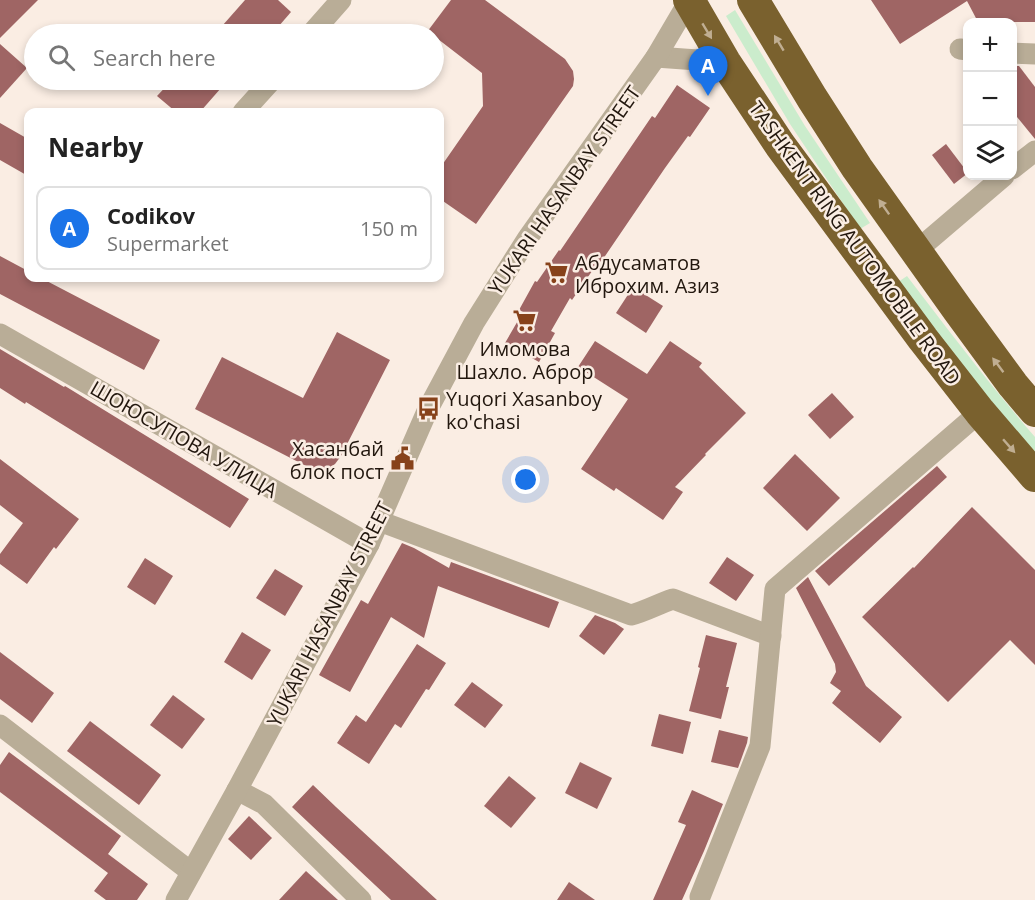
<!DOCTYPE html>
<meta charset="utf-8">
<style>
:root{--surface:#fff;--page:#f2f2f2;--text:#222;--muted:#767676;--line:#e0e0e0;--accent:#1a73e8}
body{margin:0;font-family:"Open Sans",sans-serif;background:var(--page);color:var(--text)}
.controls{position:absolute;right:18px;top:18px;display:grid;overflow:hidden;border-radius:12px;box-shadow:0 3px 9px #0003}
.controls button{width:54px;height:54px;display:grid;place-items:center;padding:0;border:0;border-bottom:2px solid var(--line);background:var(--surface);color:var(--text);font:30px sans-serif}
.you{position:absolute;left:526px;top:480px;width:21px;height:21px;margin:-15px;border:4px solid #fff;border-radius:50%;background:#1a73e8;box-shadow:0 0 0 9px #1a73e833}
.badge{display:grid;place-items:center;width:39px;height:39px;border-radius:50%;background:var(--accent);color:#fff;font-size:20px;font-weight:700}
.pin{position:absolute;translate:-50% -50px;filter:drop-shadow(0 2px 3px #0008)}
.pin::after{content:'';position:absolute;top:32px;width:21px;height:18px;background:inherit;clip-path:polygon(0 0,100% 0,50% 100%)}
.list{margin:0;padding:0;list-style:none}
h2{display:flex;justify-content:space-between;align-items:center;height:78px;margin:0;padding:0 24px;font-size:26px}
h2 small{font-size:20px;font-weight:400;color:var(--muted)}
.list li{display:grid;grid-template-columns:39px 1fr auto;gap:18px;align-items:center;box-sizing:border-box;height:84px;margin:0 12px 12px;padding:0 12px;border:2px solid var(--line);border-radius:12px}
.list b{display:block;font-size:22px;white-space:nowrap}
.list p{margin:0;font-size:20px;white-space:nowrap;color:var(--muted)}
.list em{font-size:20px;font-style:normal;color:var(--muted)}
.icon{flex:none;width:33px;height:33px;fill:none;stroke:currentColor;stroke-width:2;stroke-linecap:round;stroke-linejoin:round}
.map{position:relative;flex:none;width:1035px;height:900px;overflow:hidden}
.search{position:absolute;background:var(--surface);box-shadow:0 3px 9px #0003;left:24px;top:24px;width:420px;height:66px;display:flex;align-items:center;gap:15px;box-sizing:border-box;padding:0 21px;border-radius:33px;color:var(--muted);font-size:22px}
.panel{position:absolute;background:var(--surface);box-shadow:0 3px 9px #0003;left:24px;top:108px;width:420px;height:174px;border-radius:12px}
.map>svg:first-child{display:block}
.green{fill:#cbeccc}
.building{fill:#9f6564}
.lines{fill:none;stroke-linecap:round;stroke-linejoin:round}
.minor{stroke:#b9ad97;stroke-width:21}
.highway{stroke:#7a612e;stroke-width:32}
.oneway{fill:#c0ae92}
.labels{text-anchor:middle;dominant-baseline:central;stroke-width:5;stroke-linejoin:round;paint-order:stroke}
.street-label{font-size:20px;fill:#22170e;stroke:#faede3}
.poi-label{font-size:20px;fill:#22170e;stroke:#faede3;text-anchor:start}
</style>
<div class="map">
<svg width="1035" height="900" viewBox="0 0 1035 900">
<rect width="100%" height="100%" fill="#faede3"/>
<g class="green">
<polygon points="735,10 805,126 870,223 860,229 790,124 726,16"/>
<path d="M 907,276 C 949,331 990,385 1035,437 L 1035,454 L 1001,415 L 898,282 Z"/>
</g>
<g class="building">
<polygon points="0,0 38,0 0,38"/>
<polygon points="245,0 278,0 291,12 272,34 215,34"/>
<polygon points="451,0 485,0 565,59 573,71 574,79 573,86 476,224 440,199 440,168 483,106 482,73 434,36 434,34 431,34 427,32"/>
<polygon points="871,0 1035,0 1035,22 978,22 967,1 900,44"/>
<polygon points="0,44 27,68 0,98"/>
<polygon points="1012,66 1019,66 1035,87 1035,139 1012,111"/>
<polygon points="172,80 228,80 200,112 176,112 157,96"/>
<polygon points="677,85 710,108 690,137 688,136 665,168 601,262 599,261 572,300 570,298 551,331 555,333 539,362 505,343 523,312 519,310 535,281 537,282 559,250 560,251 652,116 655,118"/>
<polygon points="0,123 28,139 28,176 0,160"/>
<polygon points="946,144 968,173 954,184 932,155"/>
<polygon points="0,256 28,271 28,278 41,278 160,340 144,370 0,294"/>
<polygon points="633,287 663,306 646,333 616,313"/>
<polygon points="337,332 390,360 341,456 335,464 329,468 321,470 314,470 195,409 222,357 303,398"/>
<polygon points="595,341 647,374 670,341 702,363 699,367 746,413 705,454 706,455 675,487 683,492 663,520 616,488 614,491 581,469 628,399 578,367"/>
<polygon points="0,349 64,387 65,386 249,499 230,528 26,402 25,404 0,388"/>
<polygon points="832,393 854,417 830,439 808,415"/>
<polygon points="795,454 840,498 807,531 763,488"/>
<polygon points="0,459 79,519 56,549 54,547 27,584 0,564 0,554 23,523 0,505"/>
<polygon points="937,466 947,477 829,586 815,571"/>
<polygon points="972,507 1035,570 1035,665 1010,640 948,702 862,617 913,567 914,568"/>
<polygon points="402,543 414,548 449,568 451,562 559,602 549,628 438,586 424,638 391,617 350,692 319,675 361,600 368,604"/>
<polygon points="727,557 754,575 736,601 709,583"/>
<polygon points="145,558 173,576 155,605 127,587"/>
<polygon points="275,569 303,586 285,616 256,598"/>
<polygon points="808,577 866,686 902,717 880,743 832,703 841,691 830,683 836,672 835,664 796,588"/>
<polygon points="595,615 615,623 624,629 604,655 579,636"/>
<polygon points="242,632 271,650 252,680 224,662"/>
<polygon points="706,635 737,643 726,687 729,687 721,719 689,711 700,668 698,667"/>
<polygon points="417,644 446,663 429,690 426,689 401,728 395,724 369,764 337,743 356,715 366,722"/>
<polygon points="0,652 54,693 32,723 0,699"/>
<polygon points="472,682 503,705 485,728 454,705"/>
<polygon points="173,695 205,719 182,749 150,725"/>
<polygon points="659,714 691,722 683,754 651,746"/>
<polygon points="90,721 161,775 139,805 67,751"/>
<polygon points="719,730 748,737 747,743 738,768 711,762"/>
<polygon points="9,752 121,836 108,854 148,884 137,900 106,900 94,891 108,873 0,792 0,765"/>
<polygon points="580,762 612,778 597,809 565,793"/>
<polygon points="509,776 536,798 511,828 484,806"/>
<polygon points="313,785 336,807 437,900 391,900 327,840 292,807"/>
<polygon points="692,790 723,804 704,851 682,900 653,900 686,825 678,822"/>
<polygon points="249,816 272,838 251,860 228,839"/>
<polygon points="306,871 338,900 279,900"/>
<polygon points="569,882 595,900 557,900"/>
</g>
<g class="lines">
<g class="minor">
<polyline points="311,34 341,0"/>
<polyline points="960,49 968,50"/>
<polyline points="1012,53 1035,54"/>
<polyline points="656,57 725,62"/>
<polyline points="243,112 272,80"/>
<polyline points="1012,169 1035,151"/>
<polyline points="915,252 1004,176"/>
<polyline points="0,334 369,544"/>
<path d="M 379,521 L 631,615 C 646,611 658,604 673,599 L 771,636"/>
<polyline points="0,725 191,872"/>
<polyline points="237,790 264,804 361,900"/>
<polyline points="700,897 760,746 775,589 980,412"/>
<polyline points="176,900 237,790 369,544 428,409 474,323 527,239 656,57 689,1"/>
</g>
<g class="highway">
<polyline points="689,0 725,62 780,145 923,339 980,412 1035,476"/>
<polyline points="753,0 812,98 857,168 958,310 1013,385 1035,411"/>
</g>
</g>
<defs><path id="oneway-solid" d="M-6-.8H1V-3.2L6.5 0L1 3.2V.8H-6Z" transform="scale(1.5)"/></defs>
<g class="oneway">
<use href="#oneway-solid" transform="translate(707 31) rotate(59)"/>
<use href="#oneway-solid" transform="translate(779 43) rotate(-121)"/>
<use href="#oneway-solid" transform="translate(884 207) rotate(-125)"/>
<use href="#oneway-solid" transform="translate(998 365) rotate(-127)"/>
<use href="#oneway-solid" transform="translate(1009 446) rotate(49)"/>
</g>
<defs>
<symbol id="supermarket-bare" viewBox="-9 -9 18 18"><path d="M-6-5.5h2.5l.6 2H6L4.5 2H-2.5L-4.4-4H-6ZM-1.5 3.2a1.3 1.3 0 1 0 .1 0ZM3 3.2a1.3 1.3 0 1 0 .1 0Z" fill="#87421a" stroke="#faede3" stroke-width="2.5" paint-order="stroke"/></symbol>
<symbol id="bus-bare" viewBox="-9 -9 18 18"><path d="M-5-6H5V4H4V6H2V4H-2V6H-4V4H-5ZM-3.5-4V0h7V-4ZM-3.5 1.2v1.5H-2V1.2ZM2 1.2v1.5H3.5V1.2Z" fill="#87421a" stroke="#faede3" stroke-width="2.5" paint-order="stroke"/></symbol>
<symbol id="civic-bare" viewBox="-9 -9 18 18"><path d="M-.6-6.5H3V-4.5H.6V-3L4-1V1h2V6H-6V1h2V-1L-.6-3ZM-1.2 2.5V6h2.4V2.5Z" fill="#87421a" stroke="#faede3" stroke-width="2.5" paint-order="stroke"/></symbol>
</defs>
<g fill-rule="evenodd">
<use href="#supermarket-bare" x="540" y="256" width="33" height="33"/>
<use href="#supermarket-bare" x="508" y="304" width="33" height="33"/>
<use href="#bus-bare" x="412" y="392" width="33" height="33"/>
<use href="#civic-bare" x="386" y="442" width="33" height="33"/>
</g>
<g class="labels">
<g class="street-label">
<text transform="translate(564 190) rotate(-55)">YUKARI HASANBAY STREET</text>
<text transform="translate(855 243) rotate(54)">TASHKENT RING AUTOMOBILE ROAD</text>
<text transform="translate(184 439) rotate(30)">ШОЮСУПОВА УЛИЦА</text>
<text transform="translate(329 614) rotate(-63)">YUKARI HASANBAY STREET</text>
</g>
<g class="poi-label">
<text x="575" y="262">Абдусаматов<tspan x="575" dy="23">Иброхим. Азиз</tspan></text>
<text x="525" y="348" text-anchor="middle">Имомова<tspan x="525" dy="23">Шахло. Аброр</tspan></text>
<text x="446" y="398">Yuqori Xasanboy<tspan x="446" dy="23">ko'chasi</tspan></text>
<text x="384" y="448" text-anchor="end">Хасанбай<tspan x="384" dy="23">блок пост</tspan></text>
</g>
</g>
</svg>
<div class="controls">
<button>+</button>
<button>−</button>
<button><svg class="icon" aria-label="layers" viewBox="0 0 24 24"><path d="M12 4l9 5-9 5-9-5zM3 14l9 5 9-5"/></svg></button>
</div>
<div class="you"></div>
<div class="pin badge" style="left:708px;top:96px">A</div>
<div class="search"><svg class="icon" aria-label="search" viewBox="0 0 24 24"><circle cx="10" cy="10" r="6"/><path d="M15 15l6 6"/></svg>Search here</div>
<section class="panel">
<h2>Nearby<small></small></h2>
<ul class="list">
<li><span class="badge">A</span><div><b>Codikov</b><p>Supermarket</p></div><em>150 m</em></li>
</ul>
</section>
</div>
